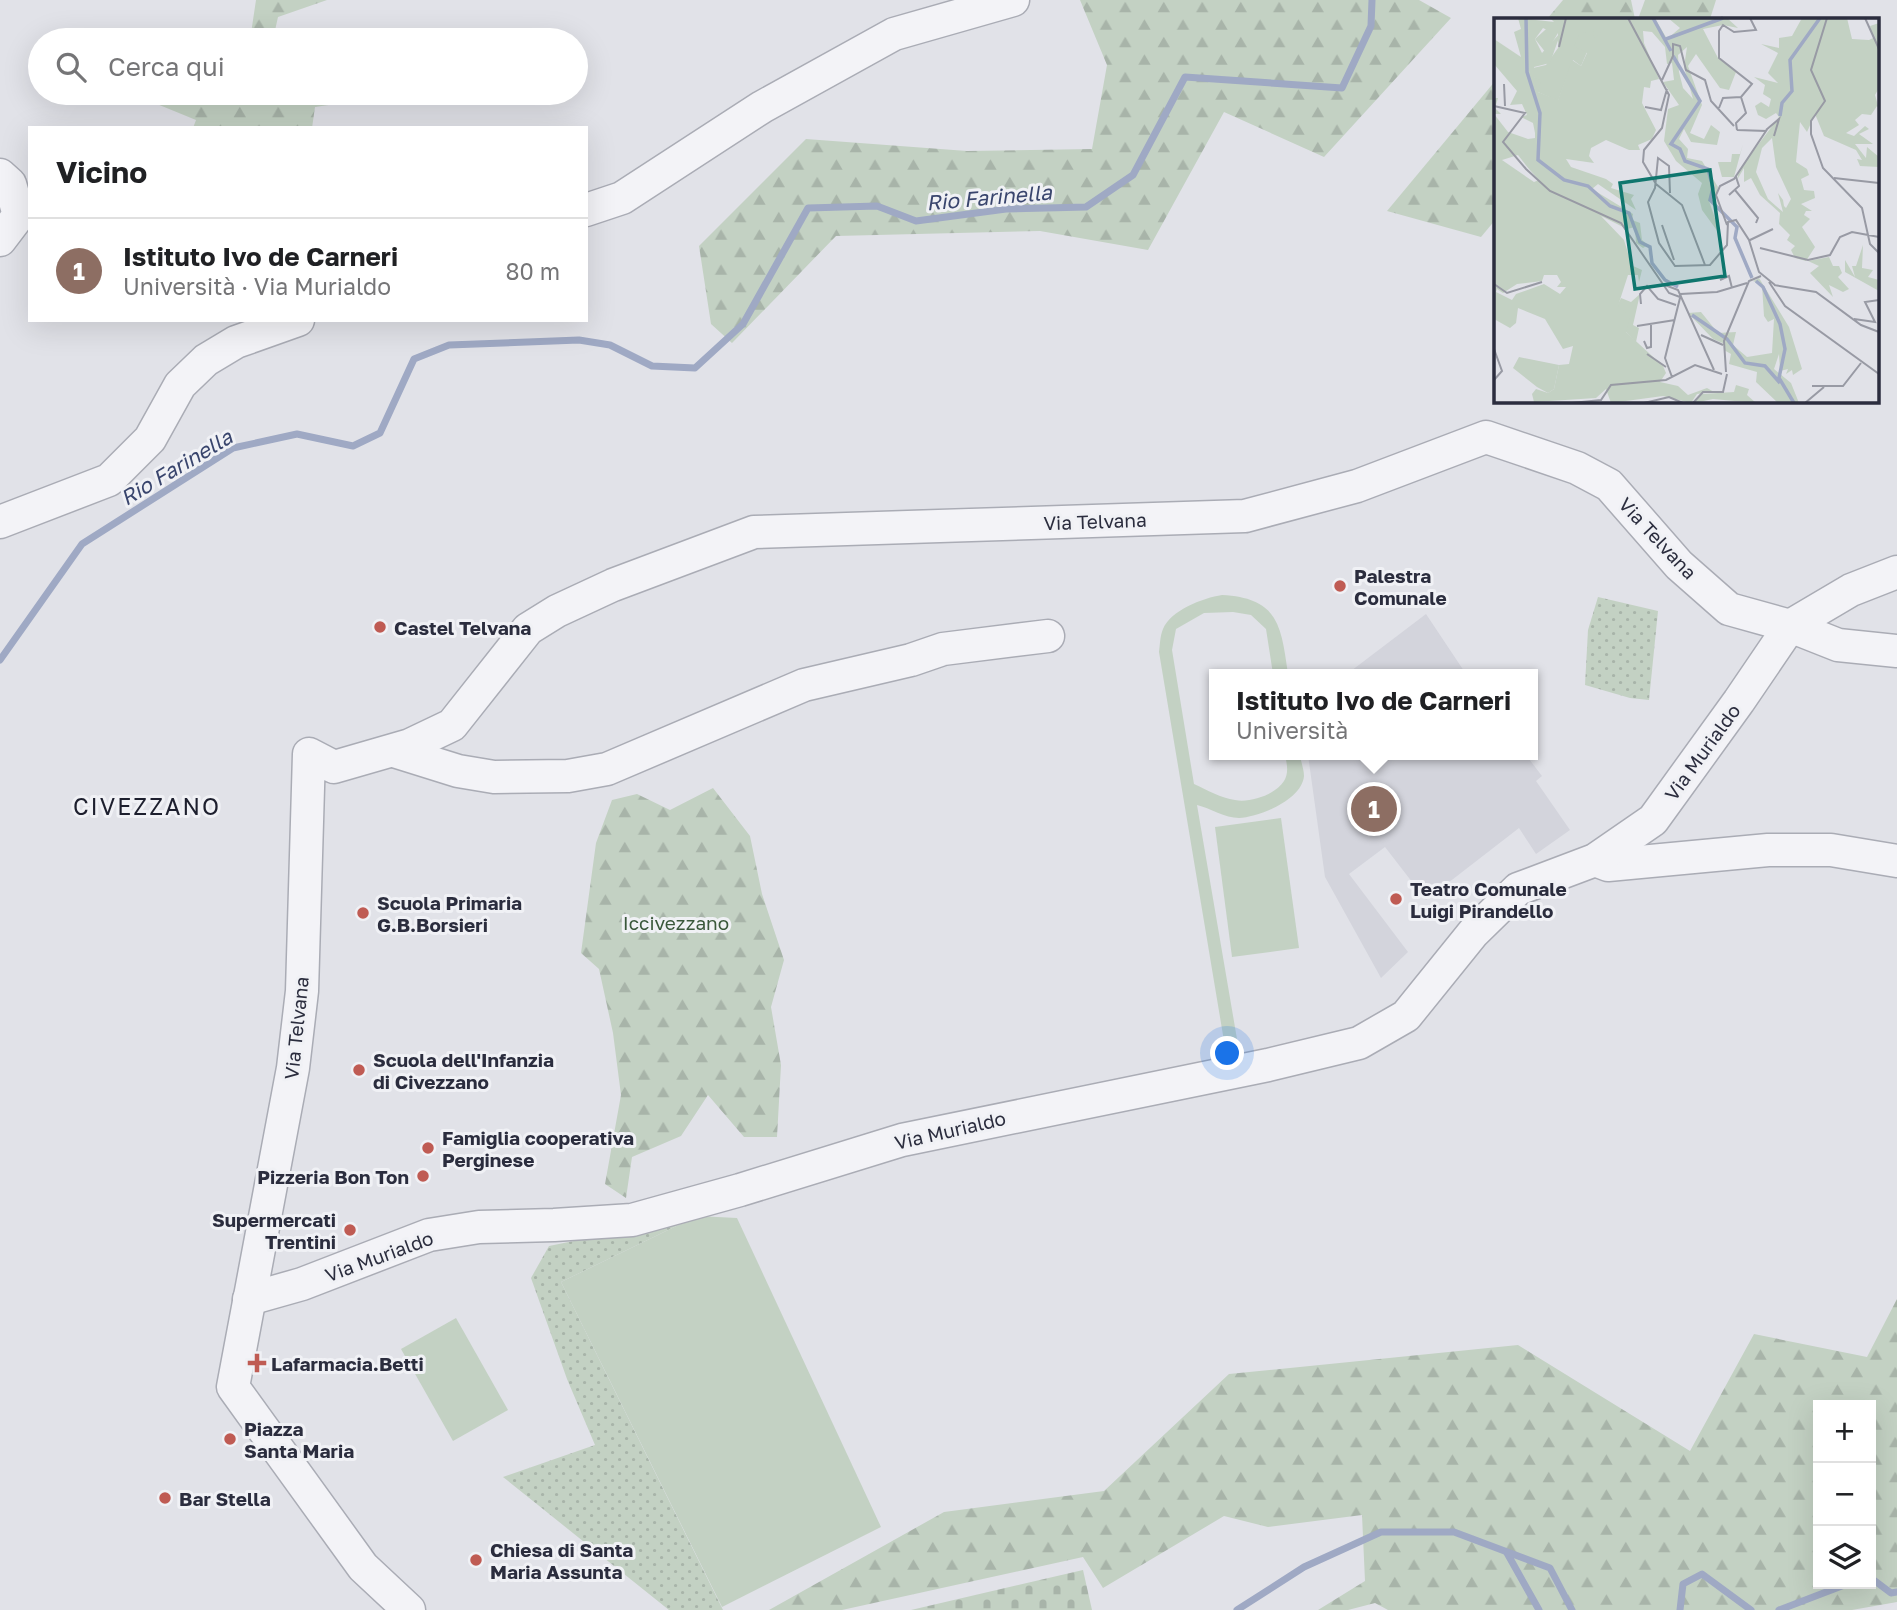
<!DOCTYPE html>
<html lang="it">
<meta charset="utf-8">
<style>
:root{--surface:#fff;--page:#f6f6f6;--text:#202124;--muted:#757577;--line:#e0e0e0;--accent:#ea580c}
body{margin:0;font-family:"Golos Text",sans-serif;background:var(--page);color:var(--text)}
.controls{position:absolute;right:21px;bottom:21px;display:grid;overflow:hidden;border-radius:0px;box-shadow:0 7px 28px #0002}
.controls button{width:63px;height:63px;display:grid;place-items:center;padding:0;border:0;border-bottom:2px solid var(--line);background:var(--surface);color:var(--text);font:35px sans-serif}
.you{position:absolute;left:1228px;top:1054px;width:24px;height:24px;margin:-18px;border:5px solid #fff;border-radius:50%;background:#1a73e8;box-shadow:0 0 0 10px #1a73e833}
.badge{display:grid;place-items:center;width:46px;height:46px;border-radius:50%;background:var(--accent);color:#fff;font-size:23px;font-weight:700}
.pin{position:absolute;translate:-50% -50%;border:4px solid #fff;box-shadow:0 2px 7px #0006}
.popup{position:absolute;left:1209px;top:669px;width:329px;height:91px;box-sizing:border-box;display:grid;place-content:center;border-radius:0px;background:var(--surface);filter:drop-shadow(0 2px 5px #0005);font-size:23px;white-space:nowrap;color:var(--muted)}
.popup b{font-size:26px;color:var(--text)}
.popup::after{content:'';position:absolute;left:50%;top:100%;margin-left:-14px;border:14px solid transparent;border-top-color:var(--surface)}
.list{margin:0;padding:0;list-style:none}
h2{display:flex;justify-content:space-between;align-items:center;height:91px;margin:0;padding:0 28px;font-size:30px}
h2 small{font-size:23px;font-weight:400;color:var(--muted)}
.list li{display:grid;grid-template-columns:46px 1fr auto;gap:21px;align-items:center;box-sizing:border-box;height:105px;padding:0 28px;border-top:2px solid var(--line)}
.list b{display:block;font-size:26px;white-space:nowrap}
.list p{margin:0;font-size:23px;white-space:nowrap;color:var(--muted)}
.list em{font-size:23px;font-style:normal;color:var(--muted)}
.icon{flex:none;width:38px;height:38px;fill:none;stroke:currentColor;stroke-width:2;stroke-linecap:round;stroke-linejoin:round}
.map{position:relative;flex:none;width:1897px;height:1610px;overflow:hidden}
.search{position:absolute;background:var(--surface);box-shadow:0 7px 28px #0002;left:28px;top:28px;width:560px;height:77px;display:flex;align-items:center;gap:18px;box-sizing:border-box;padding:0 24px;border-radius:38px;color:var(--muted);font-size:26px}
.panel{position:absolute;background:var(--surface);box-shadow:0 7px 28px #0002;left:28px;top:126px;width:560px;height:196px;border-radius:0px}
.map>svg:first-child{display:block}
.built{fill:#d3d4dc}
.forest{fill:url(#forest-firs);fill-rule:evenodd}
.cemetery{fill:url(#cemetery-stones)}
.park{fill:url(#park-dots)}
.pitch{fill:#c3d1c3}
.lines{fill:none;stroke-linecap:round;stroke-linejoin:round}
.stream{stroke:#9fa9c4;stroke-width:7}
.minor-casing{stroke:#aaacb5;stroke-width:35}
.minor{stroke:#f3f3f7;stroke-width:32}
.poi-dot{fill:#bf5b53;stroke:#f0f1f5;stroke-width:2.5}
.labels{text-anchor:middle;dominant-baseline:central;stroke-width:6;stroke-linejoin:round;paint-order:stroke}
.street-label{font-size:19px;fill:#2b2d3e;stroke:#f0f1f5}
.poi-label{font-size:19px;font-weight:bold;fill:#2b2d3e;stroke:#f0f1f5;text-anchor:start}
.park-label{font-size:19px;fill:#3a583b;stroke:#f0f1f5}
.water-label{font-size:21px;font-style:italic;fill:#39456d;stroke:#f0f1f5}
.quarter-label{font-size:23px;letter-spacing:2px;fill:#1d1f2e;stroke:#f0f1f5}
.inset-river{fill:none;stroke:#9fa9c4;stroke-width:3.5}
.inset-road{fill:none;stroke:#989aa4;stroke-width:2}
.view{fill:#0f766e;fill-opacity:0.15;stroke:#0f766e;stroke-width:3.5}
.inset-edge{fill:none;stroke:#2b2d3e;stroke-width:3.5}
</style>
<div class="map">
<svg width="1897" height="1610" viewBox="0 0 1897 1610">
<defs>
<pattern id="forest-firs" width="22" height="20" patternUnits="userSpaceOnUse" patternTransform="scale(1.75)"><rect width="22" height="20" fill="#c3d1c3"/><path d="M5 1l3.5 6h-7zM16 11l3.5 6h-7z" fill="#a8b4a9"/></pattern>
<pattern id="cemetery-stones" width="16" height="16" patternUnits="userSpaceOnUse" patternTransform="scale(1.75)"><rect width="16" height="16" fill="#c3d1c3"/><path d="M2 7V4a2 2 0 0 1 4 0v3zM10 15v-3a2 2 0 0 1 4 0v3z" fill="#a8b4a9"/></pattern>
<pattern id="park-dots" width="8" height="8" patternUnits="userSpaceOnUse" patternTransform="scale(1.75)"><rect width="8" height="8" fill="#c3d1c3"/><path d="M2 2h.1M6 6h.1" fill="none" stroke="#a8b4a9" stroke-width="1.8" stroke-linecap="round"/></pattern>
</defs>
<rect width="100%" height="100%" fill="#e1e2e8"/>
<g class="built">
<polygon points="1426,614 1466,674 1347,674"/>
<polygon points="1308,755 1526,755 1542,776 1536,781 1570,830 1536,854 1519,828 1426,900 1385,847 1349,874 1408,952 1381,978 1325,877"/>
</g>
<g class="forest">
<polygon points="256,0 327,0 278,17 274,35 402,28 402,40 250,40"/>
<polygon points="1080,0 1419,0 1451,18 1324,157 1224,112 1148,250 1040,231 836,236 732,343 711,324 699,246 806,139 967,151 1092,149 1107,65"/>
<polygon points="1563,0 1631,0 1635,19 1547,19"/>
<polygon points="1645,0 1716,0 1710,19 1638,19"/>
<polygon points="1496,80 1496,219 1481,237 1387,211"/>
<polygon points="130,93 403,93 403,94 315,107 312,128 193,128 196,120"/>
<polygon points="713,788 750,836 762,894 784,960 771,1007 781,1065 777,1137 744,1137 708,1095 681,1136 632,1157 626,1198 605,1184 621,1095 613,1033 599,969 581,953 596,843 612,800 637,794 670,810"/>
<path d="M 1897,1299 L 1897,1602 L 1852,1610 L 1388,1610 L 1375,1603 L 1348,1610 L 1318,1610 L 1365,1581 L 1362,1515 L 1268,1527 L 1224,1516 L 1103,1588 L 1083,1557 L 842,1610 L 769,1610 L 944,1512 L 1104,1491 L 1229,1374 L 1518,1345 L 1690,1451 L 1754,1334 L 1867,1357 ZM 1871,1405 L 1871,1584 L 1818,1584 L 1818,1405 Z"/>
</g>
<polygon class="cemetery" points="1083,1570 1092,1610 911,1610"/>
<g class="park">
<polygon points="1598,597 1658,611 1649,700 1630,698 1585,685 1588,630"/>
<polygon points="697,1216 561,1282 723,1610 669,1610 503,1477 595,1445 567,1379 531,1278 549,1246"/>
</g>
<g class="pitch">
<path d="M 1222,595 C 1279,598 1281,626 1288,674 L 1273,674 L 1266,629 L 1251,615 L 1233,612 L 1204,613 L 1176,629 L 1172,650 L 1194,784 C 1207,790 1221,798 1235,800 C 1250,803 1275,795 1284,781 C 1289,773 1287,764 1285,755 L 1300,755 C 1301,762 1304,770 1304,776 C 1302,800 1259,817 1239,818 C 1225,818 1210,808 1197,805 L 1237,1039 L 1224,1041 L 1159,652 C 1160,645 1160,636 1163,629 C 1171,610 1203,598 1222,595 Z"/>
<polygon points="1281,818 1299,948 1232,957 1215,827"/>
<polygon points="697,1216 737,1218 881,1527 722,1607 561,1282"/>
<polygon points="456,1318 508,1410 453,1441 401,1349"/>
</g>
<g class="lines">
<g class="stream">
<polyline points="0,660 82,544 233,448 297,434 353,446 380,433 414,359 449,345 579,340 610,345 652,366 695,368 743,324 808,208 877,206 916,221 1006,209 1086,207 1133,175 1185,77 1342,88 1371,26 1372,0"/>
<polyline points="1507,1553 1539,1610"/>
<polyline points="1871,1578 1891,1593 1897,1592"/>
<polyline points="1237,1610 1304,1567 1381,1532 1454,1532 1550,1568 1572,1610"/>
<polyline points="1680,1610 1683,1584 1702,1574 1751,1610"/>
<polyline points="1779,1610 1847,1584"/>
</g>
<defs>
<g id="minor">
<polyline points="0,175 10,184 19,215 0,240"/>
<polyline points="586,210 622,198 762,107 894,34 1013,0"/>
<polyline points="0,522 109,480 150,439 180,385 206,360 236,342 298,320"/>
<polyline points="394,751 458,771 494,777 568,776 607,769 804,685 911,660 943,649 1048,636"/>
<polyline points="1595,860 1608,865 1768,850 1831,850 1897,861"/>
<polyline points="249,1299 302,1284 429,1235 479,1227 554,1225 632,1220 740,1190 902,1140 1268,1065 1359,1043 1406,1016 1473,933 1518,889 1595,860 1653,820 1739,701 1790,626 1851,590 1897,572"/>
<polyline points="409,1610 363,1567 233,1387 293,1068 302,991 309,754 334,767 410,745 452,725 528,629 557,611 613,585 754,532 1245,516 1357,486 1486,437 1577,468 1609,485 1679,565 1729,609 1790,626 1838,645 1897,651"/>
</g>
</defs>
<use href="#minor" class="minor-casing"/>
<use href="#minor" class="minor"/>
</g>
<g class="poi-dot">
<circle cx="1340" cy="586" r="7"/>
<circle cx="380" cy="627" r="7"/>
<circle cx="1396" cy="899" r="7"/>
<circle cx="363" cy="913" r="7"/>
<circle cx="359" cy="1070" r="7"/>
<circle cx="428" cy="1148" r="7"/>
<circle cx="423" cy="1176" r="7"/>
<circle cx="350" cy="1230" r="7"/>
<path d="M253.5 1352.5h7v7h7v7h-7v7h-7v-7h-7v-7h7z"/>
<circle cx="230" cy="1439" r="7"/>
<circle cx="165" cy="1498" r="7"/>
<circle cx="476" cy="1560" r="7"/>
</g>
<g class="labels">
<g class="street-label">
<text transform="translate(1095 521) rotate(-2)">Via Telvana</text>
<text transform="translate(1658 538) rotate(47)">Via Telvana</text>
<text transform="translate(1702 752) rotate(-54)">Via Murialdo</text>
<text transform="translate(296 1028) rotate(-84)">Via Telvana</text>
<text transform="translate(950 1130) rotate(-13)">Via Murialdo</text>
<text transform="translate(379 1256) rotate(-20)">Via Murialdo</text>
</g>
<g class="poi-label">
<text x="1354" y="575">Palestra<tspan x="1354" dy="22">Comunale</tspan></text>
<text x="394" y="627">Castel Telvana</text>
<text x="1410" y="888">Teatro Comunale<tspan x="1410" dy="22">Luigi Pirandello</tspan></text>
<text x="377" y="902">Scuola Primaria<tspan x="377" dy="22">G.B.Borsieri</tspan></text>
<text x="373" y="1059">Scuola dell'Infanzia<tspan x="373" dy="22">di Civezzano</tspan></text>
<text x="442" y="1137">Famiglia cooperativa<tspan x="442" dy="22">Perginese</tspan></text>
<text x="409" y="1176" text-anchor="end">Pizzeria Bon Ton</text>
<text x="336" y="1219" text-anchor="end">Supermercati<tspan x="336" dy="22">Trentini</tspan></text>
<text x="271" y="1363">Lafarmacia.Betti</text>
<text x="244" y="1428">Piazza<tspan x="244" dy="22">Santa Maria</tspan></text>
<text x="179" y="1498">Bar Stella</text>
<text x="490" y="1549">Chiesa di Santa<tspan x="490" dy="22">Maria Assunta</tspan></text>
</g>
<g class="park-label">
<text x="676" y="922">Iccivezzano</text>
</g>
<g class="water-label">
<text transform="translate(989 197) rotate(-5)">Rio Farinella</text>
<text transform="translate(176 467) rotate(-31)">Rio Farinella</text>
</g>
<g class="quarter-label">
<text x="147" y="806">CIVEZZANO</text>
</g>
</g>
<g transform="translate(1494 18)">
<rect width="385" height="385" fill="#e1e2e8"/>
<path d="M 56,0 L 129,1 L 90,30 L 93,34 L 87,48 L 79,42 L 64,83 L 44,74 L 40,59 L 39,50 L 52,47 L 64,30 L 64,15 L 52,35 L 41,21 L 60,4 ZM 102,253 L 113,271 L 107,278 L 105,271 L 97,269 L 95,254 ZM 146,276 L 139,307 L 145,310 L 142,324 L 132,314 L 123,288 L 127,280 L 137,284 ZM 25,339 L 65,347 L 60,371 L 54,375 L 43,369 L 19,350 Z" fill="#c3d1c3"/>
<path d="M 24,0 L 61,4 L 53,12 L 49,10 L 41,21 L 48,35 L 67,14 L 56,45 L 40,49 L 40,59 L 47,63 L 44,74 L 64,82 L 78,42 L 87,48 L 93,35 L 80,28 L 85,17 L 99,11 L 100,20 L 121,1 L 161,0 L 173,21 L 186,10 L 174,0 L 233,0 L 244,10 L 229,7 L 209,11 L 224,40 L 242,54 L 235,72 L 226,70 L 202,36 L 194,48 L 208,87 L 196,115 L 210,121 L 217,107 L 226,114 L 223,127 L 197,124 L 190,111 L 185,121 L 194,131 L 193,140 L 208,143 L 224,169 L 221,186 L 215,183 L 227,218 L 208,192 L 204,176 L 208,165 L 182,143 L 170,123 L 174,91 L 185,87 L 169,64 L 180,62 L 178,45 L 173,46 L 171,29 L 158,14 L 149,13 L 150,25 L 165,61 L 157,63 L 156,70 L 150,69 L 148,85 L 162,112 L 158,121 L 144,127 L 146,132 L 135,132 L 112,122 L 97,130 L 95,138 L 100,145 L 72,141 L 77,149 L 112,161 L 119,166 L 117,170 L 140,177 L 137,181 L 142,192 L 104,166 L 98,171 L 139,196 L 138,202 L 146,205 L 148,222 L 154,227 L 149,230 L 142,225 L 141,209 L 133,211 L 107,198 L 130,222 L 140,255 L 139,248 L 148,252 L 145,264 L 144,257 L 134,257 L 124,288 L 136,298 L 132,314 L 169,348 L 172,355 L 166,364 L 184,368 L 194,377 L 213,370 L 220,374 L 203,376 L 197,385 L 169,378 L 117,385 L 112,371 L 102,380 L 40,384 L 38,376 L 42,371 L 54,375 L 60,371 L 65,347 L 75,346 L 79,328 L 69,331 L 51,301 L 24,290 L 22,305 L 16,310 L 0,301 L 0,80 L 4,80 L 1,90 L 7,96 L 0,96 L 14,114 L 34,121 L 41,120 L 41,115 L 39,105 L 27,99 L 33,97 L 28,86 L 16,87 L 23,73 L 0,46 L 0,21 L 27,39 L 20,14 L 27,11 ZM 193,29 L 190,49 L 199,81 L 189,70 L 185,54 L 184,37 ZM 24,137 L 35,151 L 45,162 L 40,164 L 8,142 ZM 50,257 L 63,257 L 67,264 L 63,269 L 72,269 L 66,276 L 50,266 L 22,276 L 18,282 L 2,274 L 3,271 L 9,275 L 23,266 L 48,263 ZM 308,0 L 353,0 L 358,21 L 375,22 L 379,20 L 376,8 L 385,5 L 385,70 L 381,77 L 385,91 L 383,88 L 377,97 L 368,96 L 361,102 L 365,107 L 352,115 L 360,118 L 371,108 L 375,111 L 365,116 L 379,126 L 361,126 L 372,140 L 373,129 L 385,139 L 385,149 L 366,148 L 363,141 L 368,142 L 362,132 L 330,118 L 321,96 L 313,114 L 306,104 L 302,144 L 313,151 L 315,157 L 307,161 L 310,172 L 320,173 L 321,180 L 307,186 L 318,193 L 312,193 L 310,197 L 316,201 L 308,209 L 321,229 L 312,243 L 301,240 L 297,232 L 301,228 L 293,222 L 296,217 L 285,206 L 286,195 L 266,177 L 257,160 L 250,164 L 250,150 L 243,162 L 245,152 L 285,99 L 282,95 L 272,101 L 264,97 L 261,88 L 267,84 L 275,89 L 277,81 L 269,76 L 271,67 L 260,59 L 284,65 L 274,55 L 284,35 L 267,26 L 285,30 L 285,20 L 298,18 ZM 278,120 L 282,149 L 297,181 L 292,190 L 290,188 L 289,182 L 284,175 L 289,194 L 274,181 L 262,154 L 268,130 ZM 249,126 L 240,159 L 228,159 L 224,144 L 237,144 L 238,136 L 246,136 ZM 369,227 L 368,250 L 379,252 L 374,259 L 385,262 L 385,273 L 351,254 L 351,242 L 361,259 L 358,248 L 362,248 ZM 335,239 L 339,248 L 345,248 L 348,255 L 344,259 L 355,271 L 349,274 L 335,267 L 339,279 L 316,255 L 325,248 L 314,243 ZM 265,260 L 295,309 L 308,351 L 299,357 L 298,352 L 292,356 L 294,351 L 286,353 L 285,336 L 280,351 L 297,365 L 305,385 L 284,385 L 262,364 L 263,354 L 235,346 L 237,336 L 230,332 L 231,326 L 219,321 L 194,295 L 207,294 L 224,315 L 242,314 L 239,327 L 253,339 L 278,335 L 280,301 L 274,304 L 270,298 L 268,267 L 259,263 ZM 242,367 L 255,371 L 253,377 L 262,385 L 219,381 L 200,385 L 208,376 L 240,374 Z" fill="#c3d1c3" fill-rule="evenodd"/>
<path class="inset-river" d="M 32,0 L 33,54 L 46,95 L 44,142 L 70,162 L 94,168 L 116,188 L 135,195 L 146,224 L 156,229 L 158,245 L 171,262 L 184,269M 159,0 L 177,33M 172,21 L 229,0M 179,38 L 206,83 L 177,126 L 186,131 L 191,143 L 214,151 L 219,170 L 216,182 L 243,209 L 241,220 L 258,260M 286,98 L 288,85 L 298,73 L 296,42 L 326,0M 262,263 L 269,269 L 286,306 L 291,331 L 285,360 L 300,385M 198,297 L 233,321 L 251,345 L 271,348 L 286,365"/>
<path class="inset-road" d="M 134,0 L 175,77 L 168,110 L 150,132 L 149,144 L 162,166 L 188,187 L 211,247M 286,0 L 311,0M 333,0 L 317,52 L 331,83 L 317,103 L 317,116 L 329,150 L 368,190 L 376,226 L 385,235M 371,0 L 385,31M 65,29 L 72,0M 168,62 L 179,38 L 179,26 L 186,28 L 192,52 L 211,62 L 217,83 L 240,108M 10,66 L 11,88M 0,88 L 31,95 L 9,124 L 32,151 L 56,173 L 127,205 L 175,275 L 186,279M 151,89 L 167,92 L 173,71M 225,90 L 229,80 L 247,79M 243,112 L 242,105 L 252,95 L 247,79 L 258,66 L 225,40 L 225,13 L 229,7 L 240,14 L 262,12 L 256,0M 272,112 L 285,101 L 280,118M 340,160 L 385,165M 241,172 L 264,200 L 262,205M 176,175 L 175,148 L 164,140 L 161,170 L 154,184 L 165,225 L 181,248 L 216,247 L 233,227 L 234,204 L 242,202 L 255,222 L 265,254 L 281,267M 235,177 L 245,168 L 242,159M 168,207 L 180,242M 233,207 L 222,177 L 226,168 L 240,161 L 272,113 L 243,112M 256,222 L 279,211M 266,230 L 314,242 L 336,237 L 346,219 L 358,214 L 385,219M 226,262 L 235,258 L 238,270M 275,264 L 291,288 L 385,356M 0,266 L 13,275 L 48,264M 171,267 L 184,272 L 220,352M 280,267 L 322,274 L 367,307 L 385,314M 147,286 L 146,276 L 153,268 L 164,281 L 182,287M 360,301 L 381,304 L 371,284 L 385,282M 143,308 L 181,302M 207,317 L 229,327M 150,323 L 153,330 L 157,329 L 157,307M 0,331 L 8,353 L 0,362M 153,336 L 172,349M 232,354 L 230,323 L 255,263 L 267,258M 178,359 L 171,340 L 187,276 L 223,274 L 253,265M 318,368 L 349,368 L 367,345M 78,385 L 107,382 L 117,367 L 172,362 L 201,347 L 228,356M 150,385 L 175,379 L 189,385M 199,385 L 209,374 L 229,374 L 233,356M 311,385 L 330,369"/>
<path class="view" d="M 216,152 L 231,258 L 141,271 L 126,165 Z"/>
<rect width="385" height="385" class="inset-edge"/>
</g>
</svg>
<div class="controls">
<button>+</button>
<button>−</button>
<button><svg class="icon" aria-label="layers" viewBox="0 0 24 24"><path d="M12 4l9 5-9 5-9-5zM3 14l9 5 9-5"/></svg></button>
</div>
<div class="you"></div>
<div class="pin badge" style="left:1374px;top:809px;background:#8d6e63">1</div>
<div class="popup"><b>Istituto Ivo de Carneri</b>Università</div>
<div class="search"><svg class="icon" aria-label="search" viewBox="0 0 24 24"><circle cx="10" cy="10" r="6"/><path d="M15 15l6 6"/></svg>Cerca qui</div>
<section class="panel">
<h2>Vicino<small></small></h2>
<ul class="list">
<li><span class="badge" style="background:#8d6e63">1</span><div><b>Istituto Ivo de Carneri</b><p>Università · Via Murialdo</p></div><em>80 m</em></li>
</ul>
</section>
</div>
